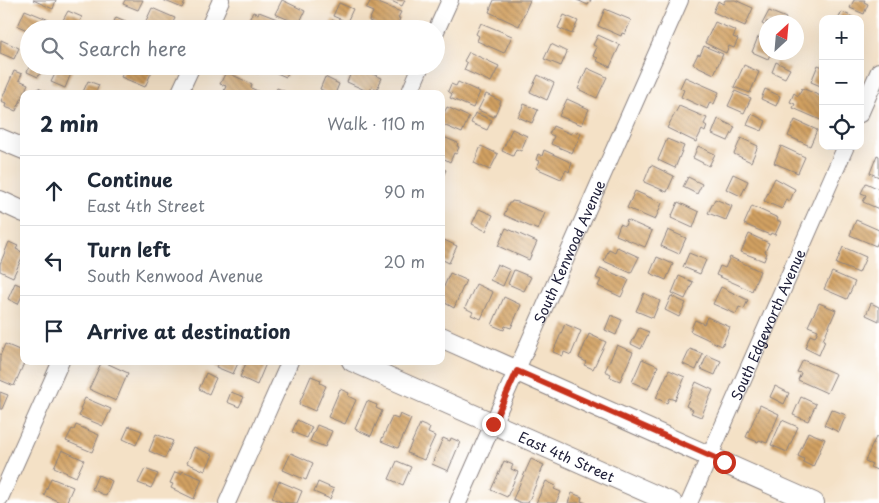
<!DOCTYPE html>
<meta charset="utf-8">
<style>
:root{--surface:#fff;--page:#f6f6f7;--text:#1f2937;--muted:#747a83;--line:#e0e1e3}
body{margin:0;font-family:"Playpen Sans",sans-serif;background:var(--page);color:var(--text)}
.controls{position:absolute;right:15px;top:15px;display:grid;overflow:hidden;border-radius:10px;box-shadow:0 5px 20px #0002}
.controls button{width:45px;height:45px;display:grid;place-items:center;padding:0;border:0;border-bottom:1px solid var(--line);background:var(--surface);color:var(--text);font:25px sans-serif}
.compass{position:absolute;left:759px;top:15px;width:45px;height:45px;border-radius:50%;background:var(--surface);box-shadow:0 5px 20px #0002;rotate:26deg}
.stop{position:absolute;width:15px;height:15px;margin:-11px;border:4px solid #c8321e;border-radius:50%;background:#fff}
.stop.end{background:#c8321e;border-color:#fff;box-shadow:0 1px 5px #0008}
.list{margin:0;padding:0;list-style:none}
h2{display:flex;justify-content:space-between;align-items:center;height:65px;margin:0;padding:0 20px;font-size:21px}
h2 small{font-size:16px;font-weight:400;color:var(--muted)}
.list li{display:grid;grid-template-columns:32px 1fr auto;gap:15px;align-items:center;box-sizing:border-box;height:70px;padding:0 20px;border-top:1px solid var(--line)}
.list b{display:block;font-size:19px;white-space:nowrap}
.list p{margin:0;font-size:16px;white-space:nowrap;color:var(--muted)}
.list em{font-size:16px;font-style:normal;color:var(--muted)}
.icon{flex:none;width:28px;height:28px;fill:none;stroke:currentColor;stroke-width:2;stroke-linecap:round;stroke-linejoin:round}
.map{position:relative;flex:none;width:879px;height:503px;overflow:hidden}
.search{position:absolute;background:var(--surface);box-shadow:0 5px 20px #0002;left:20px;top:20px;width:425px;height:55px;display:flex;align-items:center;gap:12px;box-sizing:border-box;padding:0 18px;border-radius:28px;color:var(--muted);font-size:19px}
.panel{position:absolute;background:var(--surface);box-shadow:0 5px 20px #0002;left:20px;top:90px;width:425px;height:275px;border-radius:10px}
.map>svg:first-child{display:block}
.building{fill:url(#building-back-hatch)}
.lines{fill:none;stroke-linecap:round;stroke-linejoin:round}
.minor-casing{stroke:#8b8280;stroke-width:18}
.tertiary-casing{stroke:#8b8280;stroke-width:22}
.minor{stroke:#fff;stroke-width:16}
.tertiary{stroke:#fff;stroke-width:20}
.route{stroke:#c8321e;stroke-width:6}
.labels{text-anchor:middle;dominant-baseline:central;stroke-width:4;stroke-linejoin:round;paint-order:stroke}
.street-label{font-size:14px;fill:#22223b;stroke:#fff}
</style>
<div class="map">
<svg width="879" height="503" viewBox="0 0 879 503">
<defs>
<pattern id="building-back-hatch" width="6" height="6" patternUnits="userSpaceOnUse" patternTransform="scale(1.25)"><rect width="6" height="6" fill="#d2a162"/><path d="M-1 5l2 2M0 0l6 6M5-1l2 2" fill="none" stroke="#aa8352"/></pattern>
</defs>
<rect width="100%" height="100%" fill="#fff"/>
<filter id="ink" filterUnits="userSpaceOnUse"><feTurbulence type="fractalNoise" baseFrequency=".02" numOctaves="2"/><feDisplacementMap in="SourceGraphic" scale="10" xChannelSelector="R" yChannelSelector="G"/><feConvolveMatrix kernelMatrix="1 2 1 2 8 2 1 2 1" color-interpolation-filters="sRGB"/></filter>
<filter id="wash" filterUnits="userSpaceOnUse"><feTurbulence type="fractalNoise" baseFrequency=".0096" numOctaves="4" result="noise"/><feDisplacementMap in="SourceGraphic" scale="20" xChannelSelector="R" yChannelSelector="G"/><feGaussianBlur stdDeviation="1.12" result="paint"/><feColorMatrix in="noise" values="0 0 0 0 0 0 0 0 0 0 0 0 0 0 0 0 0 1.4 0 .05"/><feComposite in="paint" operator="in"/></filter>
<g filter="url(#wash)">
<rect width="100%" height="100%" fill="#f4e1c6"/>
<g id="blocks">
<g class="building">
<polygon points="33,0 56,0 53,9"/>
<polygon points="125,0 143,0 138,10 123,4"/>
<polygon points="163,0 186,0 182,8"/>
<polygon points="282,0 305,11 299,24 275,14"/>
<polygon points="371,0 401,12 398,18 400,18 396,29 387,29 369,21 373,12 366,9"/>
<polygon points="389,0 405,0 402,6"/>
<polygon points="494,0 530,0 519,26 489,12"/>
<polygon points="577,0 591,0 588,5"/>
<polygon points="725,0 735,0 753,8 745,26 713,12 718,1 723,4"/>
<polygon points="854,0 865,0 864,2 868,4 864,14 850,8"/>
<polygon points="339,3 353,9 347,22 333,16"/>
<polygon points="152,8 175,18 170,29 157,29 145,23"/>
<polygon points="605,9 631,20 625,34 622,33 621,36 598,26"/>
<polygon points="25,10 49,20 45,29 29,29 29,31 18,26"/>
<polygon points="68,11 82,17 77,27 63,20"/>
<polygon points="769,11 786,18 784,22 766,22 766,26 762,24"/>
<polygon points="253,12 258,14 259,12 277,19 273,29 251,29 253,25 248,22"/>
<polygon points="842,12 857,19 838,19"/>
<polygon points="564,15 578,21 572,34 558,28"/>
<polygon points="116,17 130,23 128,29 111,29"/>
<polygon points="332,20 351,29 328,29"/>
<polygon points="715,22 736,31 733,37 738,39 734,48 729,46 726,53 705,43"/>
<polygon points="481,23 512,36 504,53 477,41 479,36 476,34"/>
<polygon points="598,35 620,45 610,67 597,61 598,58 593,56 597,47 593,45"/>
<polygon points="758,37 766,40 766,52 771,52 768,59 752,52"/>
<polygon points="1,40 19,48 14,59 0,53"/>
<polygon points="551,44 567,52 561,66 544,59"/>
<polygon points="704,46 723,54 714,74 693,64 698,54 700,55"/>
<polygon points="469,52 499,66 491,82 464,70 467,63 464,61"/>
<polygon points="776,62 790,69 785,78 772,72"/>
<polygon points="744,65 759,72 750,93 734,87"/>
<polygon points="818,65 823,67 823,87 811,82"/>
<polygon points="30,66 43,66 38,77 27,72"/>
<polygon points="59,66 72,71 65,88 51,82"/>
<polygon points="126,66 141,66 152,71 145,87 121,77"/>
<polygon points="239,66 261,66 258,74"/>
<polygon points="272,66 291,66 286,77 270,70"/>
<polygon points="354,66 382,78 377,89 372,87 369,92 347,82"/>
<polygon points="587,68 607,77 597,98 578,89"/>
<polygon points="14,71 22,74 19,80 28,84 16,111 5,107 6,103 1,101"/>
<polygon points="226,72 252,84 251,88 264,94 229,94 224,91 226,86 220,84"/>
<polygon points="538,75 554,83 547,100 530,92"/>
<polygon points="325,77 339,84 335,94 330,94 320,89"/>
<polygon points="685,77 719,92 714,104 710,102 707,109 681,97 684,90 680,88"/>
<polygon points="88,81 99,85 95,94 82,94"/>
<polygon points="458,82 480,92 473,108 450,98 452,94 448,91 451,84 456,86"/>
<polygon points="38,88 51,94 35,94"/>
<polygon points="277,88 291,94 274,94"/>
<polygon points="802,88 823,97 823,121 793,108 795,104 790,102 794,93 798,96"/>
<polygon points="765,89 780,96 776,106 761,99"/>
<polygon points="735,91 751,98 744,113 728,106"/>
<polygon points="486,94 501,101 494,117 478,110"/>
<polygon points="567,99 589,109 582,125 559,116"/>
<polygon points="524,104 538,110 532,123 518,117"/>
<polygon points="679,106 707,118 704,124 707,126 705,132 702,130 696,142 667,128"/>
<polygon points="447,107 469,117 462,133 441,124 441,112 444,113"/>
<polygon points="475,113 492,120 487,130 471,123"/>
<polygon points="752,114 766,121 762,131 747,125"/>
<polygon points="718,119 735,127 728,141 712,134"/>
<polygon points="795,120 817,130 810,146 788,136"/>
<polygon points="553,126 571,134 573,131 581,134 572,153 551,144 554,136 549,134"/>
<polygon points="512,129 527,136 521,151 516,149 513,156 502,151"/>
<polygon points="441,136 458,143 457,146 459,147 456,154 454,153 450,162 441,157"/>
<polygon points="741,138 758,146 751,162 734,154"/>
<polygon points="667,139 684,146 675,168 658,160"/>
<polygon points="481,146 498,154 490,170 474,163"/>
<polygon points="698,146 715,154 709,166 693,158"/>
<polygon points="781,146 805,157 798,173 774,163"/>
<polygon points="544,150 572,163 569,172 566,170 561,179 536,168 540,161 536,160 538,154 542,156"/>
<polygon points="877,155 879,156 879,177 870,173"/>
<polygon points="651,165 674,176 667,192 644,182"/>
<polygon points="441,168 446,170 441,180"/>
<polygon points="733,174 748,181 741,196 726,189"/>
<polygon points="688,177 702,184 697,194 683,187"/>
<polygon points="775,178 795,189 790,201 786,199 782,209 764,201"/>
<polygon points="866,183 879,189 879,209 863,202 866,195 861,193"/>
<polygon points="635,191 662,203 655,220 627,208"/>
<polygon points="715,199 732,206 726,220 708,213"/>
<polygon points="512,201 518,202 545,213 538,230 504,215 509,203 511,203"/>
<polygon points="678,202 699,212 693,228 671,218"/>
<polygon points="752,206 778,218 777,220 781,222 775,235 771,233 770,235 744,224"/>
<polygon points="479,209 493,215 486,231 472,224"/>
<polygon points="627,220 652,231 645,247 616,235 620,224 625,226"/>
<polygon points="856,220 879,230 879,239 876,246 850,235"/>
<polygon points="506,228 537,242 529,260 498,246"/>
<polygon points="668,230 686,238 679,254 661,246"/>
<polygon points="749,234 769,243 765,252 767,253 764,261 741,252"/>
<polygon points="442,239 457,246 449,263 441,259"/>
<polygon points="9,242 18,246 16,249 24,253 13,277 0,271 0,264"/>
<polygon points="617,247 639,257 631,273 604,261 609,249 615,252"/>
<polygon points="843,247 866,257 859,273 836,264"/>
<polygon points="689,253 706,260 700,274 683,267"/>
<polygon points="657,257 673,264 666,280 650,273"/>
<polygon points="730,257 760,271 752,291 716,275 720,266 725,268"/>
<polygon points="497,264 510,270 503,286 490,280"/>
<polygon points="601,268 629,280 621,297 598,286 601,280 596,278"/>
<polygon points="514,270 531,277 524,291 508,284"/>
<polygon points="832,272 855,282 847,299 824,289"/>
<polygon points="450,273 466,280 454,308 445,303 446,300 441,297 441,293"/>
<polygon points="679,276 693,282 685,299 672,293"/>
<polygon points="15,283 24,287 24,292 18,304 8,299"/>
<polygon points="476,284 493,292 481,319 471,315 473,312 465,308"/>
<polygon points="721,287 748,300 744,309 739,307 736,314 713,304"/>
<polygon points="644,293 660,301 653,318 636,311"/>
<polygon points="671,296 686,303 679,317 665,310"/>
<polygon points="504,297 521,305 511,328 505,326 504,330 492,325"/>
<polygon points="819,303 836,310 823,340 825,341 819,355 805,348 810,335 815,337 818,330 808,326"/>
<polygon points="871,303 879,307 879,321 866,315"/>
<polygon points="611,315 622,320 616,335 605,330"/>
<polygon points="707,317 730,327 722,346 690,331 695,320 704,324"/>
<polygon points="565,324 581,331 571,355 564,352 563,356 553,352"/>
<polygon points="639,328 649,332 641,349 631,344"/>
<polygon points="589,334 606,342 593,369 584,365 586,362 579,358"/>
<polygon points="5,344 24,352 24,361 25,361 14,386 0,380 0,356"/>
<polygon points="617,345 633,352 620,381 610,377 611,374 605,371"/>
<polygon points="690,349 703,354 696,370 683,364"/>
<polygon points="707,355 721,361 715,375 701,369"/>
<polygon points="642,359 658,366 648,389 632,382"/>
<polygon points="803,360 836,374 827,393 798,380 801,373 797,372"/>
<polygon points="102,361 128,373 116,401 89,389"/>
<polygon points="219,361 239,361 233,374 216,367"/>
<polygon points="247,361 267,361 257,385 240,377"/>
<polygon points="669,370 685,377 675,400 669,398 667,403 656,398"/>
<polygon points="206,373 216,378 209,394 199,389"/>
<polygon points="311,376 321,380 320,383 326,386 315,411 299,404"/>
<polygon points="696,382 713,390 701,417 691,413 693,410 686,406"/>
<polygon points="775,386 789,393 784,404 770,397"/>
<polygon points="340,389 349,393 348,396 356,400 345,424 328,417"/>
<polygon points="0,392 8,395 2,409 0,409"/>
<polygon points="231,392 244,397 239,407 227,402"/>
<polygon points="801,397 816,404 808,421 793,415"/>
<polygon points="85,398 111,409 103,426 79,416 82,410 80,409"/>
<polygon points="367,401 377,405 376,408 382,411 371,436 355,429"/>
<polygon points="760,405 779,414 767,443 759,440 758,442 746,437"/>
<polygon points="831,409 846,415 839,432 824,425"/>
<polygon points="400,414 411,419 398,448 381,441 392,417 398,419"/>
<polygon points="297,420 312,427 307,438 292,432"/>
<polygon points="782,420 798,427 787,452 771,445"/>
<polygon points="420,424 430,428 428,433 435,436 424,460 407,453"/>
<polygon points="76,425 99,435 92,452 66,441 72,429 74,430"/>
<polygon points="317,425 332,431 325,447 310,441"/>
<polygon points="129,426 142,431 136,445 123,439"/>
<polygon points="808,432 825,439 813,467 803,462 804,459 798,456"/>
<polygon points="156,434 173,441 165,458 149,451"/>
<polygon points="876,437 879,438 879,471 870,467 872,464 865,461"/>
<polygon points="443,438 450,441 451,438 460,442 448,471 432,464"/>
<polygon points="194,447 213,455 205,471 187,463"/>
<polygon points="62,450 84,460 76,477 54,467"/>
<polygon points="291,453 313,463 306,480 283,470"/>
<polygon points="531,459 544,465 528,503 521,503 513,499"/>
<polygon points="397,461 411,467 403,485 389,479"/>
<polygon points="504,461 513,465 511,469 518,472 507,497 491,490"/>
<polygon points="145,469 158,474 151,488 138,483"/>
<polygon points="183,471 202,479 194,499 171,488 173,484 170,483 175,472 181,474"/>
<polygon points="98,475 112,481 106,496 92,489"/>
<polygon points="51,478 73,487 66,503 62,503 44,495"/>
<polygon points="279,481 302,491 297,503 284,503 272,498"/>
<polygon points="546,481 556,486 554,489 561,492 556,503 536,503"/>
<polygon points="318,482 334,489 330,499 314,492"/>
<polygon points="572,493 582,497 581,501 586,503 568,503"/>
</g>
</g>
</g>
<g filter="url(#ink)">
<use href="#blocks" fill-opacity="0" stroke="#8b8280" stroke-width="1"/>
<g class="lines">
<defs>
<g id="minor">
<polyline points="208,29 221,0"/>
<polyline points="436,31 450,0"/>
<polyline points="179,94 192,66"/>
<polyline points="409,94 421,66"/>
<polyline points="860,114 879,71"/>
<polyline points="0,498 61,361"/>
<polyline points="227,503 290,361"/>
<path id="s1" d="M 458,503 L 680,0"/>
<path id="s2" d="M 689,503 L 846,146"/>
</g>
<g id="tertiary">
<polyline points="0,139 24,149"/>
<polyline points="0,201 24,212"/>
<polyline points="441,337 814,503"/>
<path id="s3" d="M 352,361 L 672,503"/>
</g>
</defs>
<use href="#minor" class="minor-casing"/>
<use href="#tertiary" class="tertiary-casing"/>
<use href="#minor" class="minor"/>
<use href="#tertiary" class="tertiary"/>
</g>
</g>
<g class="lines" filter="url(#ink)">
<polyline class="route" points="493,424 517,371 724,462"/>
</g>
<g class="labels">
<g class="street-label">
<text stroke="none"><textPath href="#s1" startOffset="275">South Kenwood Avenue</textPath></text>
<text stroke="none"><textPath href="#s2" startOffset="195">South Edgeworth Avenue</textPath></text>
<text stroke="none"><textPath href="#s3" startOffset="235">East 4th Street</textPath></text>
</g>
</g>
</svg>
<div class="controls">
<button>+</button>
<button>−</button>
<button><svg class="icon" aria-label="locate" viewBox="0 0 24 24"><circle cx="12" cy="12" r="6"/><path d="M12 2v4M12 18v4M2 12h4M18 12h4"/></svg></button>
</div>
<svg class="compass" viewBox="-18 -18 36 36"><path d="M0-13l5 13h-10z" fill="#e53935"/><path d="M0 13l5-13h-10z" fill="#747a83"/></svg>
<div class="stop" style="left:724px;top:462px"></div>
<div class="stop end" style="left:493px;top:424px"></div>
<div class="search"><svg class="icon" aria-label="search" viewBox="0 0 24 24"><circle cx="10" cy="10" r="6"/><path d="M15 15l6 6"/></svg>Search here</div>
<section class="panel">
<h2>2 min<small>Walk · 110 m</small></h2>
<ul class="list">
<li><svg class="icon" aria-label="ahead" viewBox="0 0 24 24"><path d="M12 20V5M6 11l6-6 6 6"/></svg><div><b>Continue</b><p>East 4th Street</p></div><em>90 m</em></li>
<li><svg class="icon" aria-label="left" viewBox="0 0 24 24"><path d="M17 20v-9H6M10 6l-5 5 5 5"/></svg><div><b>Turn left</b><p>South Kenwood Avenue</p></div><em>20 m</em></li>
<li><svg class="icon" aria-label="arrive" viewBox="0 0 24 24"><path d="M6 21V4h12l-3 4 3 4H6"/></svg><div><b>Arrive at destination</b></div></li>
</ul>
</section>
</div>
